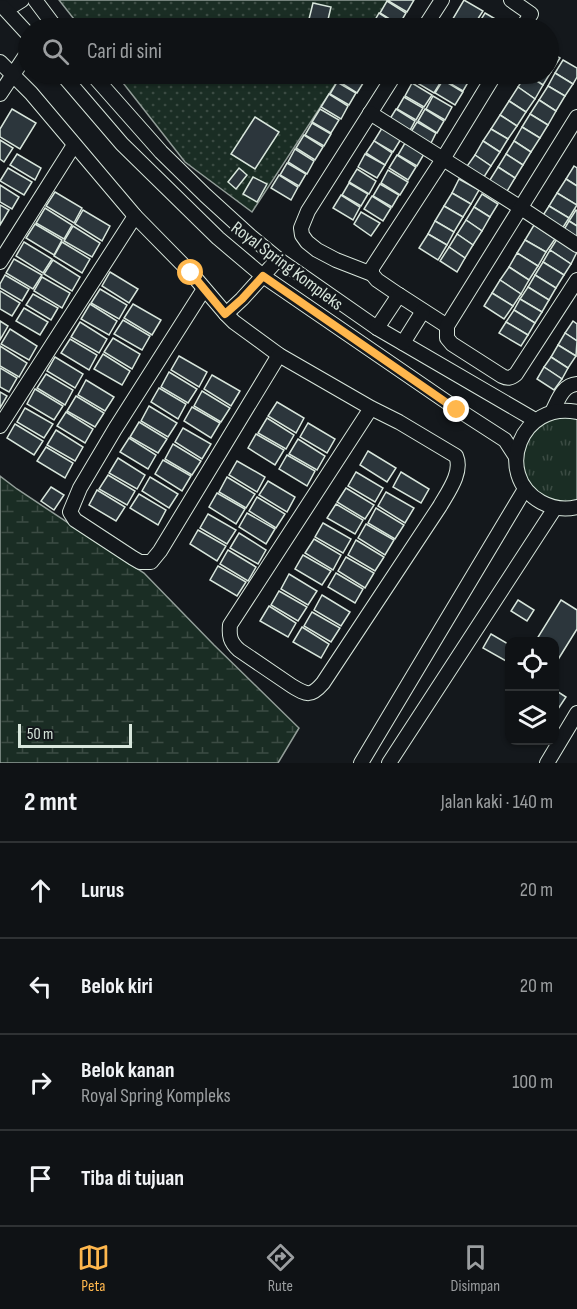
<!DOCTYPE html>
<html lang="id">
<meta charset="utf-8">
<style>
:root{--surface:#0f1215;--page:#181b1e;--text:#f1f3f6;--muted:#9b9ea0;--line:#2f3234;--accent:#ffb74d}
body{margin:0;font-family:"Sofia Sans Condensed",sans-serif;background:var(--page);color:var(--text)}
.controls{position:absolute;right:18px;bottom:18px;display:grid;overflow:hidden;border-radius:12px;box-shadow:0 2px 4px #0004}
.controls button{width:54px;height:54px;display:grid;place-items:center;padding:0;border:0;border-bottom:2px solid var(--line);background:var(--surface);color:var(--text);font:30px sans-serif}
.scale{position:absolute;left:18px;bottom:15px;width:114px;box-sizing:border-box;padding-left:6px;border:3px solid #d8e6dc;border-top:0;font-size:16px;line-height:21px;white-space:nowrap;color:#d8e6dc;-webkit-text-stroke:4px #14181c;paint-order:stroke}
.stop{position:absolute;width:18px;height:18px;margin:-14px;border:4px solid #ffb74d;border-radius:50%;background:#fff}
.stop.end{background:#ffb74d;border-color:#fff;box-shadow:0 2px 6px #0008}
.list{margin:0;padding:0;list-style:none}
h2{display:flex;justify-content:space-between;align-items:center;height:78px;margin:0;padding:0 24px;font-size:26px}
h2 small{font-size:20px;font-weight:400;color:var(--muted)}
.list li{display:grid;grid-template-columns:39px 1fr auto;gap:18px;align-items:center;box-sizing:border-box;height:96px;padding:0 24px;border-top:2px solid var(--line)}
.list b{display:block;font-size:22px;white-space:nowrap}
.list p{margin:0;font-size:20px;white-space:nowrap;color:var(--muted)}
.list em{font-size:20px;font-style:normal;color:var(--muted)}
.icon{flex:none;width:33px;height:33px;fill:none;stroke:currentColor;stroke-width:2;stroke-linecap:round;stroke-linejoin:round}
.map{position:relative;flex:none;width:577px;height:763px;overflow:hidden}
.search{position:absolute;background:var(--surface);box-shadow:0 2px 4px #0004;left:18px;right:18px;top:18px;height:66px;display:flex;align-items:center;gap:15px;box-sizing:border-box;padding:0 21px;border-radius:33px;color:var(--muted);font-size:22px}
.sheet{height:462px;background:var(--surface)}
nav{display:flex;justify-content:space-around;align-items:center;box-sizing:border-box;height:84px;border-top:2px solid var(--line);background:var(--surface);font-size:16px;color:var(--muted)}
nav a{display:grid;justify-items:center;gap:3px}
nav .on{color:var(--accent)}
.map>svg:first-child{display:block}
.grass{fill:url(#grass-dots);stroke:#939e99;stroke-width:1.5}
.wetland{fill:url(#wetland-marsh);stroke:#939e99;stroke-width:1.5}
.park{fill:url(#park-tufts);stroke:#939e99;stroke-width:1.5}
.building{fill:#2c363c;stroke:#d8e6dc;stroke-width:1.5}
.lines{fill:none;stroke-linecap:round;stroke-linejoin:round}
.street-casing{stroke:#d8e6dc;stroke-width:16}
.street{stroke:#14181c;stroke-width:14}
.route{stroke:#ffb74d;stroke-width:8}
.labels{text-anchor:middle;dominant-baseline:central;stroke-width:4.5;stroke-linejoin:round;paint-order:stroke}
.street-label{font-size:18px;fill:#d8e6dc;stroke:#14181c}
</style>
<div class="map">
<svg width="577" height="763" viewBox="0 0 577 763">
<defs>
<pattern id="grass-dots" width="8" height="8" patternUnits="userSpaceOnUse" patternTransform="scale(1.5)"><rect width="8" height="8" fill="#1a2d24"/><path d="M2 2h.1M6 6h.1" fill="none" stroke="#3b4b43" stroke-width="1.8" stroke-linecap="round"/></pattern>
<pattern id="wetland-marsh" width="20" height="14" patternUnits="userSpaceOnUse" patternTransform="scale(1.5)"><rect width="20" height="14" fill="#1a2d24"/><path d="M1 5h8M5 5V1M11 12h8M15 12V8" fill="none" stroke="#3b4b43"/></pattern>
<pattern id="park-tufts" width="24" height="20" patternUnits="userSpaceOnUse" patternTransform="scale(1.5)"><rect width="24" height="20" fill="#1a2d24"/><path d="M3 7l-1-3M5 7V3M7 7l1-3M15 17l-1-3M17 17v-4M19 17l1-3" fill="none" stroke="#3b4b43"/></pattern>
</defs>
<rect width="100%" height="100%" fill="#14181c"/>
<g class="grass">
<polygon points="59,0 390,0 371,28 81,28"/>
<polygon points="116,74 342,74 252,212 185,162"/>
</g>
<polygon class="wetland" points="0,476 17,489 144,573 214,645 299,728 278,763 0,763"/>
<polygon class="park" points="568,414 577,417 577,502 568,505 543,499 526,481 521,456 526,437 540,422"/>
<g class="building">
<polygon points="387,0 414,0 407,12"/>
<polygon points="464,0 483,11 472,28 451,28 448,27"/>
<polygon points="387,1 406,13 399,25 380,13"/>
<polygon points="313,3 331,7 326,28 308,23"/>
<polygon points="379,13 398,25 396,28 374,28 371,27"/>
<polygon points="485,13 504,24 502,28 481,28 477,26"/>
<polygon points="548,51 560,58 551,72 548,70"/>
<polygon points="563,60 577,68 577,77 573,84 555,73"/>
<polygon points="548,70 551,72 543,85 526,74 548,74"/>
<polygon points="555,73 573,84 565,96 548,86"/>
<polygon points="342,74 354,74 365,80 357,93 338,81"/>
<polygon points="419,74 431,74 442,80 434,93 414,81"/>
<polygon points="448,74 461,74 470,79 463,91 444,80"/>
<polygon points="526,74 543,85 535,99 518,87"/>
<polygon points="443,80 463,92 455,105 435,93"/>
<polygon points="337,82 356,93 349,105 330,94"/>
<polygon points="412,83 432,95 424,107 405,96"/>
<polygon points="548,86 565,96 556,111 539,100"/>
<polygon points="518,87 535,99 526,112 509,101"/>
<polygon points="329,94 348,106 341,119 321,107"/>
<polygon points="433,96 452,107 445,120 426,109"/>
<polygon points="404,97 423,108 416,120 397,109"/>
<polygon points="539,100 556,111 548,125 530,114"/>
<polygon points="509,101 526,112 517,126 500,115"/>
<polygon points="12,109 36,123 20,149 0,137 0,129"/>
<polygon points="320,109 339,120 331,133 312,122"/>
<polygon points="396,109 415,121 408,134 388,122"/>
<polygon points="425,109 444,121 437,133 418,121"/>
<polygon points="530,114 548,125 540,138 522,127"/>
<polygon points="500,115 517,126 508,139 491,129"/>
<polygon points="255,117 279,132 255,169 231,154"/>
<polygon points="417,122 436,133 429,147 409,135"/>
<polygon points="312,123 331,134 324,146 305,135"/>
<polygon points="522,127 540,138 531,152 514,141"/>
<polygon points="382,128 401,139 393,152 374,141"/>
<polygon points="491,129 508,139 500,152 483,141"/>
<polygon points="304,135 323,147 315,160 296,148"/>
<polygon points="0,140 13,148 4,162 0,159"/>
<polygon points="374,141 392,153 385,165 366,153"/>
<polygon points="483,141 500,152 491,166 475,155"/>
<polygon points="514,141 531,152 523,165 506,154"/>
<polygon points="405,143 424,154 417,166 398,155"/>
<polygon points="295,149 314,161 307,174 288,162"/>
<polygon points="17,154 41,168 35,180 10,165"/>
<polygon points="365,154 385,165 377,178 358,167"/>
<polygon points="506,154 523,165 515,178 498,167"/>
<polygon points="397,155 416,167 408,180 389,168"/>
<polygon points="475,155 491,166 482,180 465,169"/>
<polygon points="287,163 306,174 299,186 280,175"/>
<polygon points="574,166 577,168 577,186 566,179"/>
<polygon points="498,167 515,178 506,193 488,183"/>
<polygon points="8,168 32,182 24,195 0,181"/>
<polygon points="239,168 247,175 236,189 228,182"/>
<polygon points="357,169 376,181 369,194 349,182"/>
<polygon points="388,170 408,182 400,195 381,183"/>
<polygon points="279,175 298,187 291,200 271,188"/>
<polygon points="253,177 267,184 257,202 243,194"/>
<polygon points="459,179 479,190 471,204 452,193"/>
<polygon points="566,179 577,186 577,205 557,193"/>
<polygon points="349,183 368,194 361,206 342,195"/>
<polygon points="380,184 399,195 392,207 373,196"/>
<polygon points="0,185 19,197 12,209 0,202"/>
<polygon points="55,192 82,208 74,223 46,206"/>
<polygon points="452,193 471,204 463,217 444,206"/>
<polygon points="557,193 577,205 569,218 549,206"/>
<polygon points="482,194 498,204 490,217 474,207"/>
<polygon points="341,195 360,207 353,220 333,208"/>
<polygon points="372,196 391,208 383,221 364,209"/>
<polygon points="0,205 9,210 0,225"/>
<polygon points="444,206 463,217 454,232 435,221"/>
<polygon points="549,206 569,218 560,232 540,220"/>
<polygon points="474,207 490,217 482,231 466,220"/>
<polygon points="45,208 72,225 64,239 36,223"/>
<polygon points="83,210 110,226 102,241 75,224"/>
<polygon points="576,210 577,211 577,226 569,221"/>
<polygon points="361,212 380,223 371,236 354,224"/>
<polygon points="466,220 482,231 473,245 457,234"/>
<polygon points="435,221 454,232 447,245 428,234"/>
<polygon points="569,221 577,226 577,242 562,233"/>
<polygon points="35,224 62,240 54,255 26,238"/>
<polygon points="534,225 555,239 546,252 525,240"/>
<polygon points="73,226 100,243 92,257 64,241"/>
<polygon points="428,234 447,245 438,260 419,248"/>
<polygon points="457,234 473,245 465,258 449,247"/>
<polygon points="557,239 577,252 571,264 550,250"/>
<polygon points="525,240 546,252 538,266 517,253"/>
<polygon points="24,242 52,259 43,273 16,256"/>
<polygon points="62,242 90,259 82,273 54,256"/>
<polygon points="449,247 465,258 457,272 440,261"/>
<polygon points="550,250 571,264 564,275 543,262"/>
<polygon points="517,253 538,266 529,280 509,267"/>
<polygon points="14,259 42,275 33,289 6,273"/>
<polygon points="53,260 80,277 72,291 44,274"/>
<polygon points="543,262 564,275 556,288 535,275"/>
<polygon points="509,267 529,280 521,294 500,280"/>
<polygon points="110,272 138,289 129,303 102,286"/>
<polygon points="5,275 29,289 22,301 0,288 0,284"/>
<polygon points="535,275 556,288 549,300 528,287"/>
<polygon points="42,277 70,293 62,308 34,291"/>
<polygon points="500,280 521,294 513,306 492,293"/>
<polygon points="528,287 549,300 542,312 520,299"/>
<polygon points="100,289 127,305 119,319 91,303"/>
<polygon points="0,291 20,303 12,316 0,309"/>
<polygon points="492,293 513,306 504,319 484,306"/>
<polygon points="33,294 58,308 51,320 26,305"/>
<polygon points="520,299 542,312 535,323 514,310"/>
<polygon points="90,304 117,321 109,335 81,319"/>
<polygon points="133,304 161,320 152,335 124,318"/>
<polygon points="24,308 48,322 40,335 16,321"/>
<polygon points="514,310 535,323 528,335 506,322"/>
<polygon points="123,320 150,336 142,350 114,334"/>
<polygon points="0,321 8,326 0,340"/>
<polygon points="573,321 577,324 577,341 565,333"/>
<polygon points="80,322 107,339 99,353 71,337"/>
<polygon points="506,322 528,335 521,346 499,333"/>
<polygon points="10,329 37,346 29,360 1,344"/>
<polygon points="565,333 577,341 576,356 558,345"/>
<polygon points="113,338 140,354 132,369 104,352"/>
<polygon points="70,339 97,355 89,370 61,353"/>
<polygon points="558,345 576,356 568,368 551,357"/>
<polygon points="0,346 27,363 19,377 0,366"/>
<polygon points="103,354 130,371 122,385 94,369"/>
<polygon points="179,356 207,372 199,387 171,370"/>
<polygon points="55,357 83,374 75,388 47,371"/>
<polygon points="551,357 568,368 562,379 544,367"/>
<polygon points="544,367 562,379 554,390 537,379"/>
<polygon points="0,368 17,378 9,392 0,387"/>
<polygon points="169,372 197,389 188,403 161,387"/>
<polygon points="46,374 73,390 65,405 37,388"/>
<polygon points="212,375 240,391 231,406 204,389"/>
<polygon points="86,380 114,397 105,411 78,395"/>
<polygon points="159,388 186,404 178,419 151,402"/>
<polygon points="35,389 63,406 54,420 27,404"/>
<polygon points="202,391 230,408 221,422 194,406"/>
<polygon points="0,392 7,396 0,408"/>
<polygon points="76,396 104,413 95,427 67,411"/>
<polygon points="277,402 304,418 296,433 268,416"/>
<polygon points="149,406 177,423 168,437 141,421"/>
<polygon points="192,407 220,423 211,438 184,421"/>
<polygon points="25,408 53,424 44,438 17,422"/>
<polygon points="66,412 93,429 85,443 57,426"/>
<polygon points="267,418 294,435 286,449 258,433"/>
<polygon points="139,422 167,439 158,453 130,437"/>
<polygon points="308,423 335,439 327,453 300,437"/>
<polygon points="15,424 43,441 34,455 7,438"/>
<polygon points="183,428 211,444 202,459 175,442"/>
<polygon points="56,430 83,447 75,461 47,445"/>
<polygon points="256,434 284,450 275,465 248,448"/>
<polygon points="129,438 156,455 148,469 120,452"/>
<polygon points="298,439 325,456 317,470 289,454"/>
<polygon points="173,444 201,461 192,475 165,459"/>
<polygon points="46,447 73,463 65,478 37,461"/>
<polygon points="368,451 396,468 387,482 360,465"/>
<polygon points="287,455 315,471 307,486 279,469"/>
<polygon points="118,458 145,475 137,489 109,473"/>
<polygon points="163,460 191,476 182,491 155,474"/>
<polygon points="237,461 265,477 257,492 229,475"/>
<polygon points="356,472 383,488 375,502 348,486"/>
<polygon points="401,472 429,489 421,503 393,487"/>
<polygon points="108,475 135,491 127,505 99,489"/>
<polygon points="150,477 178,494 169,508 142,491"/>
<polygon points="227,477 255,494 246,508 219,492"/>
<polygon points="268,481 295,497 287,512 259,495"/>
<polygon points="51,487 64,495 54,510 41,501"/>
<polygon points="346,488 374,505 365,519 337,502"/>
<polygon points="97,490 125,507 116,521 89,505"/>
<polygon points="386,492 414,508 405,523 378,506"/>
<polygon points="217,493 245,509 236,524 209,507"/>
<polygon points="139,494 166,510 158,525 130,508"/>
<polygon points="257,497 285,514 276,528 249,511"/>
<polygon points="336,504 363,520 355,534 327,518"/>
<polygon points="376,508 404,525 395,539 368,523"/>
<polygon points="247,513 275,529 266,544 239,527"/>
<polygon points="208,514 236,530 227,544 200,528"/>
<polygon points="323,523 351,539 343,553 315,537"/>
<polygon points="366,524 394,540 385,555 358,538"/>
<polygon points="198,530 226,546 217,561 190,544"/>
<polygon points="239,533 266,550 258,564 230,548"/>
<polygon points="314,539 341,555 333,570 305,553"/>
<polygon points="356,540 384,557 375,571 348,555"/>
<polygon points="228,550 256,567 248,581 220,564"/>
<polygon points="303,555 331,571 322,585 295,569"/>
<polygon points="346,557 374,573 365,588 338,571"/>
<polygon points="218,566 246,582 237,596 210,580"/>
<polygon points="336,573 363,589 355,603 328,587"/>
<polygon points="289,574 317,591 308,605 281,589"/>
<polygon points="279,591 307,607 298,621 271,605"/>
<polygon points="322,595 350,612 341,626 314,610"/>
<polygon points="518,600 534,610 527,621 511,611"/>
<polygon points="561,600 577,610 577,629 554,666 554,642 535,642"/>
<polygon points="269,606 296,623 288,637 260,621"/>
<polygon points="312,612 340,628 331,642 304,626"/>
<polygon points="302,627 329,644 321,658 293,642"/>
<polygon points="491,634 510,645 510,654 506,661 483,648"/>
<polygon points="555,690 566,697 556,712 554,712"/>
</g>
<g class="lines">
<defs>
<g id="street">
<polyline points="35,0 56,28"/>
<polyline points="511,0 531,14 522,28"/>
<polyline points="0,6 14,5 22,0"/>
<polyline points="3,7 28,34"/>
<polyline points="424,28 442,0"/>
<path d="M 0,62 L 31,93 L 135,216 L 191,273 L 226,314 L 234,322 L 279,355 L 371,408 L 399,422 L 456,456 C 463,472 448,492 440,506 L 323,683 C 311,697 307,695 292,686 L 239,650 C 230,642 229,636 230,625 L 371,408"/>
<polyline points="62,74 122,144 218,238 263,276 457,409 505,440 516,457"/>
<polyline points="92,74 161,152 205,195 250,236 278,259 377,328 535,420"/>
<polyline points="395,74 308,211 301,228 302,235 307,242 317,250 336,260 372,274 377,280 399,295 447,326"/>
<polyline points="0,94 28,52"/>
<polyline points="370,113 521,208 577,245"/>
<path d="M 577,117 L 447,326 L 447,338 L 452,344 L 502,376 C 508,379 511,378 516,374 L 577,280"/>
<polyline points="0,262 74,145"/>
<polyline points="372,274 372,268 443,159 495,74"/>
<polyline points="204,289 115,429 80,488 70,512 75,520 133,558 140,562 151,562 160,551 279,355"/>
<polyline points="226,314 242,299 278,259"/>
<polyline points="377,328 399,295"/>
<polyline points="403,343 423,311"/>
<path d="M 552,412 C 558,401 562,385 577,384"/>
<path d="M 577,412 C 522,400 492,474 541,502 C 552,508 565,510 577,507"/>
<polyline points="0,426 135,216"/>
<polyline points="361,763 525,489"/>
<polyline points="389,763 555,508"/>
<polyline points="547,763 577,713"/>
</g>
</defs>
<use href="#street" class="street-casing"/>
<use href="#street" class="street"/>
</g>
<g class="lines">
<polyline class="route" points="191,273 225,314 242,299 263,276 457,410"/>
</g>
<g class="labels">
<g class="street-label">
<text transform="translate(287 266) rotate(37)">Royal Spring Kompleks</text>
</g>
</g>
</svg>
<div class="controls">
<button><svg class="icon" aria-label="locate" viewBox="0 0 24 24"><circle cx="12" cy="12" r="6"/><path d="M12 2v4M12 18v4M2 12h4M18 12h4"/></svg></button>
<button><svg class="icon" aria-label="layers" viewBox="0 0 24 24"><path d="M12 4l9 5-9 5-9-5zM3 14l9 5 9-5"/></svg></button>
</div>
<div class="scale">50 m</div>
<div class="stop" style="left:191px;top:273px"></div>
<div class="stop end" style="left:457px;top:410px"></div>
<div class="search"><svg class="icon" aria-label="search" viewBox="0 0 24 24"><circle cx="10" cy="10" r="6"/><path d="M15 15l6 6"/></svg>Cari di sini</div>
</div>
<section class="sheet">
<h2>2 mnt<small>Jalan kaki · 140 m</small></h2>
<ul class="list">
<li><svg class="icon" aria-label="ahead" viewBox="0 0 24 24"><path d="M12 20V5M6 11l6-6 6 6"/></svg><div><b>Lurus</b></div><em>20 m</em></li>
<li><svg class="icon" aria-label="left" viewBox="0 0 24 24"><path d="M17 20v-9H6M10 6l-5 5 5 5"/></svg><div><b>Belok kiri</b></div><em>20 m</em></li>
<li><svg class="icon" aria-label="right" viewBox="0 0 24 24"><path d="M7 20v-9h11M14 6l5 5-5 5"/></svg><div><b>Belok kanan</b><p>Royal Spring Kompleks</p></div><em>100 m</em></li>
<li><svg class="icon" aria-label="arrive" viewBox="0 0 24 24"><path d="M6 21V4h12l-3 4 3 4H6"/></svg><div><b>Tiba di tujuan</b></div></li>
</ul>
</section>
<nav>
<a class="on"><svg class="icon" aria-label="map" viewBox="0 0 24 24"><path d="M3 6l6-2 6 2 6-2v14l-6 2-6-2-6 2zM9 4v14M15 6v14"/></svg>Peta</a>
<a><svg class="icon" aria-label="directions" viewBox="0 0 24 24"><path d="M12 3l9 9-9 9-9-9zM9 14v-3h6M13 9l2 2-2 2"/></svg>Rute</a>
<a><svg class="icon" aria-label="saved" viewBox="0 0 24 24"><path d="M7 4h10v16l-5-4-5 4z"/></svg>Disimpan</a>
</nav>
